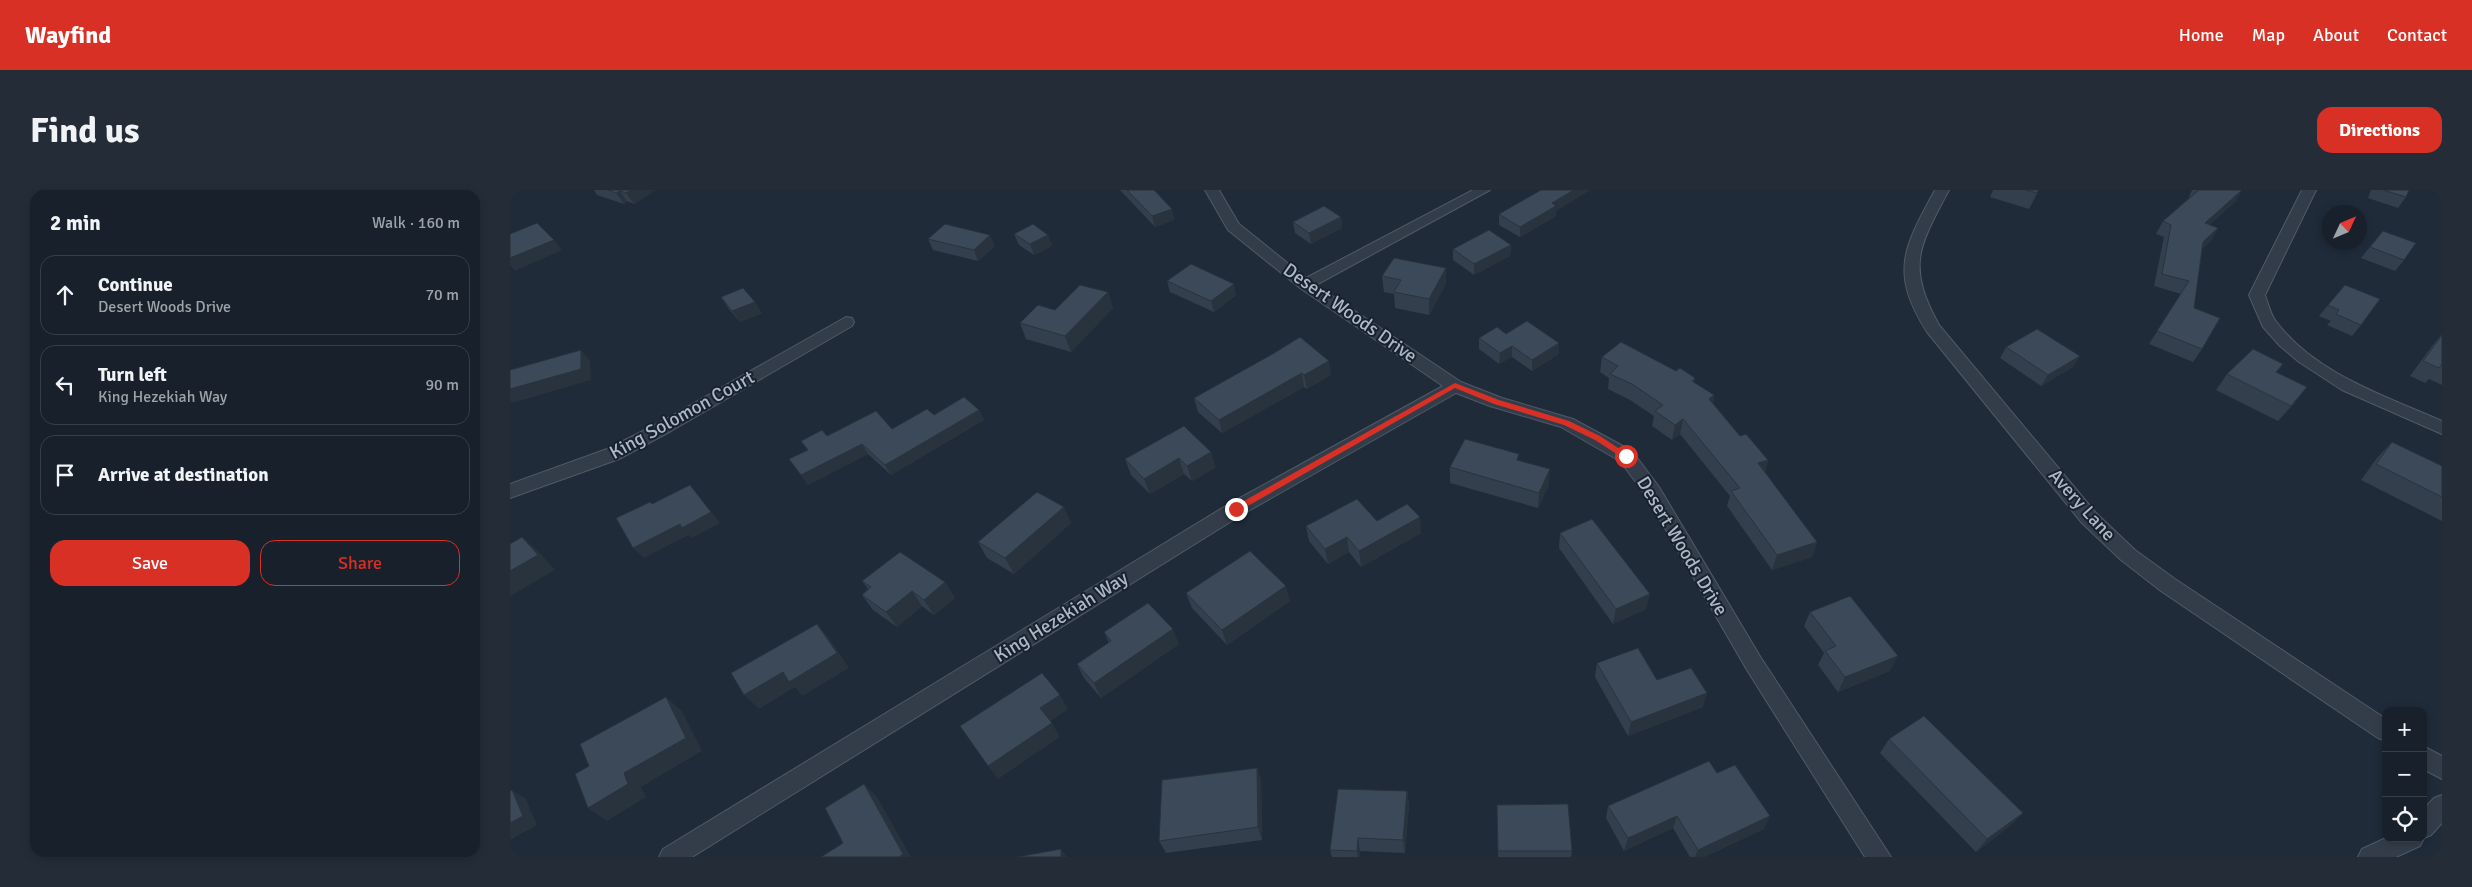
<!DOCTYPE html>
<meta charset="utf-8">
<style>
:root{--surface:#17202b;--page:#242d37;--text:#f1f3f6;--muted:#9ea3a9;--line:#363e47;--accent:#d93025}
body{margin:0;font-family:Signika,sans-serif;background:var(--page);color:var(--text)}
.controls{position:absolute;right:15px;bottom:15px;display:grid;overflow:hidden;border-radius:10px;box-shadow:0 2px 8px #0003}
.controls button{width:45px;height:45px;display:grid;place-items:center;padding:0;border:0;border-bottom:1px solid var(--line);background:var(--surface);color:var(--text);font:25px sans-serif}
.compass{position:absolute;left:1812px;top:15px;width:45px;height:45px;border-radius:50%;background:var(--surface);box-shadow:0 2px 8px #0003;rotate:46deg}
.stop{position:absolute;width:15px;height:15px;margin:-11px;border:4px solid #d93025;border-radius:50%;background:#fff}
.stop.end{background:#d93025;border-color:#fff;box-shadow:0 1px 5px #0008}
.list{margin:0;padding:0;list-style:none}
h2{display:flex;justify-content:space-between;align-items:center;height:65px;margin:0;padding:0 20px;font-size:21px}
h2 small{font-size:16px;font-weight:400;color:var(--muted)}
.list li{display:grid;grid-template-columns:32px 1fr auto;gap:15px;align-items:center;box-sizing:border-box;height:80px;margin:0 10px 10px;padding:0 10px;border:1px solid var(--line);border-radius:15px}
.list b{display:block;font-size:19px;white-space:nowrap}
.list p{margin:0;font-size:16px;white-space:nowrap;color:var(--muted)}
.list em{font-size:16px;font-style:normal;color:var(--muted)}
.actions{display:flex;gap:10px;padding:15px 20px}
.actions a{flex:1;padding:11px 0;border:1px solid var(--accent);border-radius:15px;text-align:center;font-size:18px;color:var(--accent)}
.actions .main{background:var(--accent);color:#fff}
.icon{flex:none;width:28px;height:28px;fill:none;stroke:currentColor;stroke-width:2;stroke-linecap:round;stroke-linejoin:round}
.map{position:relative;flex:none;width:1932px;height:667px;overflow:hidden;border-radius:15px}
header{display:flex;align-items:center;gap:30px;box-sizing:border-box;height:70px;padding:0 25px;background:var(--accent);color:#fff}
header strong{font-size:24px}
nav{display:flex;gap:28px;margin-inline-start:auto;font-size:18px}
.intro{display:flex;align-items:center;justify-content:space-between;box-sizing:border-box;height:120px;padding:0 30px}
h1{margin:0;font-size:35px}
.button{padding:12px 22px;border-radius:15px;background:var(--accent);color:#fff;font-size:18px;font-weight:700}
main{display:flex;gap:30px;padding:0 30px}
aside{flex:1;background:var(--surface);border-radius:15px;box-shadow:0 2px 8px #0003}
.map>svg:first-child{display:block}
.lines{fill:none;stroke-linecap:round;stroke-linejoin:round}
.minor-casing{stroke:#505a67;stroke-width:2}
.minor{fill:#333d4a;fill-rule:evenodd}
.wall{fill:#333f4d}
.shaded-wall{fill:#29333e}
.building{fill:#3b4959;stroke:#29333e}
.route{fill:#d93025}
.labels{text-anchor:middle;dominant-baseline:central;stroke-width:4;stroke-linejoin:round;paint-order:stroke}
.street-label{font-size:19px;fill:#adb7c6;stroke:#18222e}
</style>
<header>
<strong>Wayfind</strong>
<nav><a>Home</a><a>Map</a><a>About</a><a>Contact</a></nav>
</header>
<div class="intro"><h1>Find us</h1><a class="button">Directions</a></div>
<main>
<aside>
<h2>2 min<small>Walk · 160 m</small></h2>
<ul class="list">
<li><svg class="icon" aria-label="ahead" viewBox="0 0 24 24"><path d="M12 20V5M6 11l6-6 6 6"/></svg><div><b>Continue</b><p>Desert Woods Drive</p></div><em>70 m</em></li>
<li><svg class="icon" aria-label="left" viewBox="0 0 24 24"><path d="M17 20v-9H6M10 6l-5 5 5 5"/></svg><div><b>Turn left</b><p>King Hezekiah Way</p></div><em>90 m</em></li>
<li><svg class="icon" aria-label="arrive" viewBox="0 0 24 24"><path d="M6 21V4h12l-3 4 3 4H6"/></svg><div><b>Arrive at destination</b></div></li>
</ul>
<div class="actions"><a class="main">Save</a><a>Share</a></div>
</aside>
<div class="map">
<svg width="1932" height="667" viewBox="0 0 1932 667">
<rect width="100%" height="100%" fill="#1f2b39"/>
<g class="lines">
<defs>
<g id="minor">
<polygon points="695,0 709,0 729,34 796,88 963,0 980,0 806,95 951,192 992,208 1063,229 1122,261 1149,297 1251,468 1381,667 1355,667 1237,480 1137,307 1110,271 1051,237 980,216 946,203 733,324 182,667 149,667 153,659 719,314 933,196 790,98 718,40"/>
<path d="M 1425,0 L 1439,0 C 1409,57 1396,75 1429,135 L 1586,323 L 1625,360 L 1665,389 L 1876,529 L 1876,551 L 1868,548 L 1651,401 L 1611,370 L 1572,333 L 1417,142 C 1379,82 1394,57 1425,0 Z"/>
<path d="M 1792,0 L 1806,0 L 1755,105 C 1758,113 1760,123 1765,130 C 1803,183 1875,206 1932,231 L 1932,244 L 1832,200 L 1789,172 L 1770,156 L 1753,137 L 1739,105 Z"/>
<polygon points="336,127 342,128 344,132 342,136 161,241 109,269 0,308 0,294 97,259 149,233"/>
<polygon points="1913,556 1932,566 1932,589 1913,579"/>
<polygon points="1932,605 1932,633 1921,645 1914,648 1910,656 1886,667 1848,667 1852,659 1876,648 1913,648 1913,620 1924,608"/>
</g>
</defs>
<use href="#minor" class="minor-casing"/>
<use href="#minor" class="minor"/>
</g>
<g class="wall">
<polygon points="84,0 146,0 124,14 117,11 114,14 87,5"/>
<polygon points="610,0 644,0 662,19 664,30 645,37"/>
<polygon points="1483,0 1529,0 1519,19 1480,7"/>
<polygon points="1682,0 1732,0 1726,11 1699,35 1708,38 1701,51 1692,59 1684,118 1692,159 1683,172 1639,154 1671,104 1644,96 1654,47 1646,44 1653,31 1680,7 1679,7"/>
<polygon points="1861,0 1899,0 1896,7 1888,18 1858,8"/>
<polygon points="1046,21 1046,26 1010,47 989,35 989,24"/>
<polygon points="831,27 832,38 801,54 785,43 783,32"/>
<polygon points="1873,41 1894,70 1885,81 1851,68"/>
<polygon points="504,44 538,45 542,56 524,65 509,55"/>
<polygon points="418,49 485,56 468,71 423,60"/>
<polygon points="1001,55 1000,66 964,85 943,70 943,59"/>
<polygon points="872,86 936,94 919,125 885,118 884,104 874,102"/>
<polygon points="657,91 726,105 704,122 660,102"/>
<polygon points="1835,95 1851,135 1842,146 1817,135 1821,131 1809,126"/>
<polygon points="598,102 603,118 561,162 516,149 510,133"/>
<polygon points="211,107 252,123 230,132 218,118"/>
<polygon points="996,144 1049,153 1049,164 1022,181 1002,167 989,174 969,159 969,148"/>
<polygon points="1932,144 1932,195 1919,189 1915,193 1900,186 1922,156"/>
<polygon points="1496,157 1563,177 1531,196 1490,168"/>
<polygon points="766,162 821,185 797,199 794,197 712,243 688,222 684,208"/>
<polygon points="1092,167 1166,181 1185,188 1184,192 1204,205 1203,213 1230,246 1258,270 1255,282 1307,352 1302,367 1262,380 1217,316 1220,306 1170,244 1162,250 1142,236 1144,226 1120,210 1098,199 1099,188 1090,182"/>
<polygon points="1773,174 1767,182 1785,213 1768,231 1706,200 1717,184"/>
<polygon points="469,220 474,230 381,285 358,264 298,295 279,269 298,260 291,251 317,246 382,239 424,225"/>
<polygon points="1882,252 1932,276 1932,331 1851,290 1867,268"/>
<polygon points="701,262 705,278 682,291 674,284 640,304 621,285 615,269"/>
<polygon points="940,277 1039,295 1028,318 940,293"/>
<polygon points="867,331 911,343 851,377 839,362 818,374 799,351 796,336"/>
<polygon points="561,333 504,384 477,368 468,352"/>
<polygon points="1050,343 1136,419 1103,434 1049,358"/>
<polygon points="352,391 435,392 445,408 424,425 412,416 387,437 363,420 352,405 358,399"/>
<polygon points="676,403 780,411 717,455 682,418"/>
<polygon points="1300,422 1380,481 1328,502 1308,475 1314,463 1294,436"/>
<polygon points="594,442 669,454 591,508 574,488 567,474 599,453"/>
<polygon points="1087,473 1147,490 1193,517 1118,546 1085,487"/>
<polygon points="1379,549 1513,623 1501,635 1466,662 1370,563"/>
<polygon points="747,578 751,591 752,650 656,663 649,651"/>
<polygon points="897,601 899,614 895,663 850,661 850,667 822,667 820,660"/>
<polygon points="987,615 1062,661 1061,667 988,667"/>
<polygon points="1098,616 1254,639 1194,667 1180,667 1163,638 1114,661 1096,628"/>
</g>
<g class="shaded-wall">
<polygon points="121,0 146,0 124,14 116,3"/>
<polygon points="1064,0 1081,0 1046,21 1046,26 1010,47 1010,37 1042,13"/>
<polygon points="1732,0 1726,11 1687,45 1695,33"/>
<polygon points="110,1 117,11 114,14 106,3"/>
<polygon points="662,19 664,30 645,37 642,26"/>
<polygon points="831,27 832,38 801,54 799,43"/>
<polygon points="1708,38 1701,51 1685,65 1693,52"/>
<polygon points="480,45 485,56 468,71 464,60"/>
<polygon points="538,45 542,56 524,65 520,54"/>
<polygon points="44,50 52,60 5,81 0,75 0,68"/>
<polygon points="1001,55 1000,66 964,85 964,74"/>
<polygon points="936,78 936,94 919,125 919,109"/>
<polygon points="724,94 726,105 704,122 701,111"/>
<polygon points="598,102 603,118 561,162 555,146"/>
<polygon points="245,112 252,123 230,132 222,121"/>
<polygon points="1049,153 1049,164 1022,181 1022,170"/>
<polygon points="1002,156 1002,167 989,174 990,163"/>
<polygon points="71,160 80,171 81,190 2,213 0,210 0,199"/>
<polygon points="1570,166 1563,177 1531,196 1538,185"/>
<polygon points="819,171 821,185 797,199 794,185"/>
<polygon points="792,183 794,197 712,243 709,230"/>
<polygon points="1797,197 1785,213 1768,231 1781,216"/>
<polygon points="1204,205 1201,221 1199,209"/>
<polygon points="469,220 474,230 381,285 375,275"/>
<polygon points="1173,229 1170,244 1162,250 1165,235"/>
<polygon points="352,254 358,264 298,295 291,285"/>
<polygon points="701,262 705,278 682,291 677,276"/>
<polygon points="669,268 674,284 640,304 634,289"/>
<polygon points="1258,270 1254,285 1248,273"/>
<polygon points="1040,279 1039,295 1028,318 1029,303"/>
<polygon points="180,295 210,333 182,348 179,345 134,368 123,358"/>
<polygon points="554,317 561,333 504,384 495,368"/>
<polygon points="910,327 911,343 851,377 849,361"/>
<polygon points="12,347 29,362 45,380 0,406 0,381"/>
<polygon points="837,347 839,362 818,374 815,359"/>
<polygon points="1307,352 1302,367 1262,380 1267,365"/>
<polygon points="435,392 445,408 424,425 414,410"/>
<polygon points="776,396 780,411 717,455 712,440"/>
<polygon points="402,401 412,416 387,437 376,422"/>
<polygon points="1140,404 1136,419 1103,434 1106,419"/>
<polygon points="307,434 319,448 339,478 292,506 285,497 249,519 234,505"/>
<polygon points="663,439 669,454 591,508 584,493"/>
<polygon points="1388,466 1380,481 1328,502 1335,487"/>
<polygon points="1197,503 1193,517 1118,546 1121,532"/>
<polygon points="550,505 558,519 539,532 530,518"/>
<polygon points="156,507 172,521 192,561 131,597 136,607 97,631 78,618 114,583"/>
<polygon points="542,533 550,547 488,589 478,576"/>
<polygon points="747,578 751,591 752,650 748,637"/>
<polygon points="354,594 367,607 401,667 389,667"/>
<polygon points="2,600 16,609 27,635 0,650 0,633"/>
<polygon points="897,601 899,614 895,663 893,650"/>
<polygon points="1513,623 1501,635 1466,662 1477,649"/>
<polygon points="1167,626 1163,638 1114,661 1118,648"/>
<polygon points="1260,626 1254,639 1194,667 1185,667 1188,660"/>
<polygon points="848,648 850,661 850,667 848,667 847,661"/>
<polygon points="551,659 557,667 551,667"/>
</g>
<g class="building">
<polygon points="98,0 121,0 116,3 110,1 106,3"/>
<polygon points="617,0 644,0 662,19 642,26"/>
<polygon points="1031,0 1064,0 1042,13 1046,16 1010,37 989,24"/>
<polygon points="1516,0 1528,0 1527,3"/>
<polygon points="1689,0 1732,0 1695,33 1708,38 1693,52 1684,118 1710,128 1692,159 1647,141 1679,91 1652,84 1661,35 1653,31"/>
<polygon points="1873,0 1899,0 1896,7"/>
<polygon points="814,16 831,27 799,43 783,32"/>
<polygon points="27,33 44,50 0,68 0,44"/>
<polygon points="435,34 480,45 464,60 418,49"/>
<polygon points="523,34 538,45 520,54 504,44"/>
<polygon points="979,40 1001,55 964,74 943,59"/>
<polygon points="1873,41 1906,53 1894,70 1860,57"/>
<polygon points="884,68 936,78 919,109 884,102 891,90 872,86"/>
<polygon points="681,74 724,94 701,111 657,91"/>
<polygon points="570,95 598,102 555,146 510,133 528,115 545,120"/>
<polygon points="1835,95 1870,109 1851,135 1826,124 1829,120 1818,115"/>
<polygon points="233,98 245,112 222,121 211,107"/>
<polygon points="1017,131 1049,153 1022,170 1002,156 990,163 969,148 987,137 996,144"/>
<polygon points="1527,139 1570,166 1538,185 1496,157"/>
<polygon points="1932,145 1932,174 1929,178 1913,171"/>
<polygon points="790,147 819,171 794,185 792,183 709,230 684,208 766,162"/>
<polygon points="1111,152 1166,181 1170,178 1185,188 1182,191 1204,205 1199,209 1230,246 1236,244 1258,270 1248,273 1307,352 1267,365 1221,301 1230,298 1173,229 1165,235 1145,221 1153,215 1122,194 1100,184 1108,176 1092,167"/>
<polygon points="1743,159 1773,174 1766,182 1797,197 1781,216 1717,184"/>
<polygon points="71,160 71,179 0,199 0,180"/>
<polygon points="454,207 469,220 375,275 352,254 291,285 279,269 298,260 291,251 312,240 317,246 366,221 382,239 417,219 424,225"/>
<polygon points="674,236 701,262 677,276 669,268 634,289 615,269"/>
<polygon points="955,249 1009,264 1007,270 1040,279 1029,303 940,277"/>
<polygon points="1882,252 1932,276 1932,307 1866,274"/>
<polygon points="180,295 201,322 172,338 170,334 123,358 106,328 140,312 142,314"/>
<polygon points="527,302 554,317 495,368 468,352"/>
<polygon points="847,309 867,331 897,314 910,327 849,361 837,347 815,359 796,336"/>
<polygon points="1082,329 1140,404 1106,419 1050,343"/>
<polygon points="12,347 28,365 0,381 0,354"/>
<polygon points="740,361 776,396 712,440 676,403"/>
<polygon points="390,362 435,392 414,410 402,401 376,422 352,405 361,397 352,391"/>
<polygon points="1340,406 1388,466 1335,487 1315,461 1326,456 1300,422"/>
<polygon points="638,413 663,439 584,493 567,474 601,451 594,442"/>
<polygon points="307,434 327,463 279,492 273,482 234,505 221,483"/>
<polygon points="1128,458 1147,490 1181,478 1197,503 1121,532 1087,473"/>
<polygon points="532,483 550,505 530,518 542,533 478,576 450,536"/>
<polygon points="156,507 176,548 114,583 118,594 78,618 65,584 79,576 70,554"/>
<polygon points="1414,526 1513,623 1477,649 1379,549"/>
<polygon points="1199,571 1207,583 1225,575 1260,626 1188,660 1167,626 1118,648 1098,616"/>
<polygon points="747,578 748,637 649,651 652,590"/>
<polygon points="354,594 393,664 389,667 311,667 333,653 315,618"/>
<polygon points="828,599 897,601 893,650 848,648 847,661 820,660"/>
<polygon points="2,600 13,626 0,633 0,601"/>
<polygon points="1058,614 1062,661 988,661 987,615"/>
<polygon points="551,659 551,667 507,667"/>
</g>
<polygon class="route" points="945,193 989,210 1059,231 1090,246 1120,266 1113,268 1085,250 1054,235 984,214 945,198 729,321 723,321 723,317"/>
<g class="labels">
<g class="street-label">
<text transform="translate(840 123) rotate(35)">Desert Woods Drive</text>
<text transform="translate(172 225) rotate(-29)">King Solomon Court</text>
<text transform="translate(1572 315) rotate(48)">Avery Lane</text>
<text transform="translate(1172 356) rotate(59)">Desert Woods Drive</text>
<text transform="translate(551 427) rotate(-32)">King Hezekiah Way</text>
</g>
</g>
</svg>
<div class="controls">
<button>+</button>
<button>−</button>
<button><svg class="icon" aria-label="locate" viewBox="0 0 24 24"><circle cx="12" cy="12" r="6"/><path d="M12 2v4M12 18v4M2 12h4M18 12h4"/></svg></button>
</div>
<svg class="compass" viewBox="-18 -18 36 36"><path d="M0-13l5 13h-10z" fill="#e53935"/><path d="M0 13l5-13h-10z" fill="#9ea3a9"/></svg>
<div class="stop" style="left:1116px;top:266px"></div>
<div class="stop end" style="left:726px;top:319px"></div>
</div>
</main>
